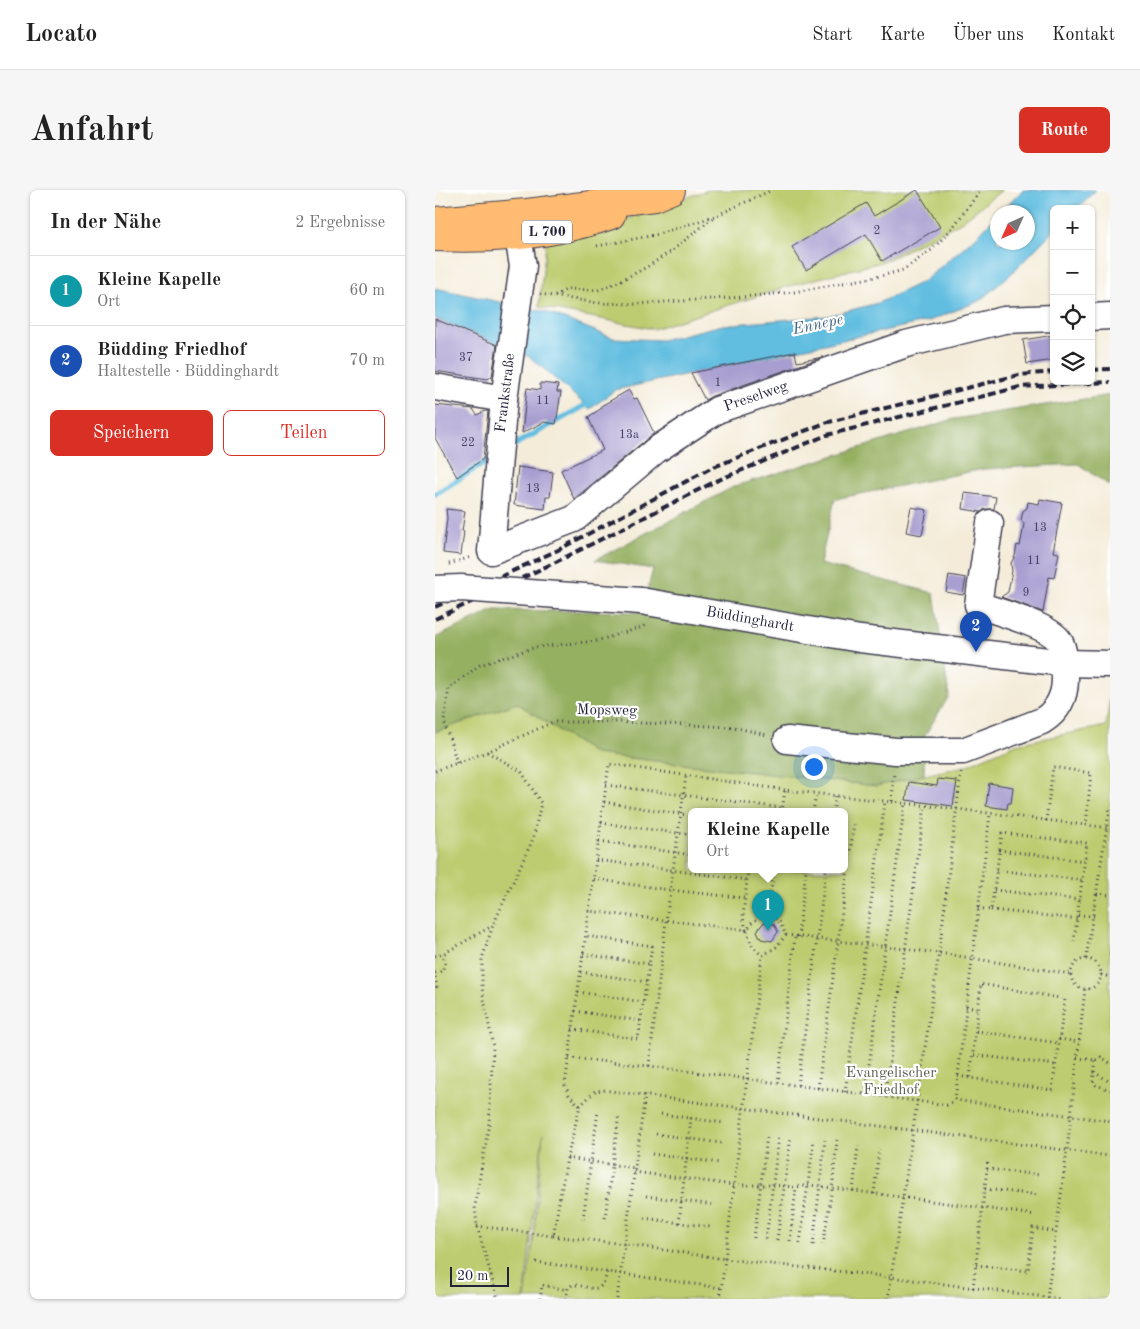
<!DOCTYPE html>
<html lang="de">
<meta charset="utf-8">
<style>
:root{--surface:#fff;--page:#f6f6f6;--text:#222;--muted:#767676;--line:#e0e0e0;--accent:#d93025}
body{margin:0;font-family:"Old Standard TT",serif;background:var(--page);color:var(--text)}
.controls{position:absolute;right:15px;top:15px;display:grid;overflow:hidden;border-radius:8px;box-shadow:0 1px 4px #0004}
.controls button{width:45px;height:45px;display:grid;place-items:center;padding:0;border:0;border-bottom:1px solid var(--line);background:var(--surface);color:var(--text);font:25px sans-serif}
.compass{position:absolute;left:555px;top:15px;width:45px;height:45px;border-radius:50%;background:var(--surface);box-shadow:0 1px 4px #0004;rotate:225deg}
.scale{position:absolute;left:15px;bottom:12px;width:59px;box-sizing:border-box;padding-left:5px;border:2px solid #22223b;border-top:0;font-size:14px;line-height:18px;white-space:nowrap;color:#22223b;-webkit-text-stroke:4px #fff;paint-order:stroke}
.you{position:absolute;left:378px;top:576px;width:18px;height:18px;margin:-12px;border:4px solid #fff;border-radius:50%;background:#1a73e8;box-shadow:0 0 0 8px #1a73e833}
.badge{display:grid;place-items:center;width:32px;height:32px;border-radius:50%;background:var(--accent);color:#fff;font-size:16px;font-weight:700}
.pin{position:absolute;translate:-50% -41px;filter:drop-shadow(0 1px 2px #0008)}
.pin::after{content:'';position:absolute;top:26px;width:18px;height:15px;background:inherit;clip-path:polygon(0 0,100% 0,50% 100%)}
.popup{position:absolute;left:253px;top:618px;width:160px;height:65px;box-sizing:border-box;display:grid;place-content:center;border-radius:8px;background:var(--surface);filter:drop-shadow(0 1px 4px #0005);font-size:16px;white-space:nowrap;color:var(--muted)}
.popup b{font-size:19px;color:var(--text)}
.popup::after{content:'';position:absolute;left:50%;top:100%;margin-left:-10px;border:10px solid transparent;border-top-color:var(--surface)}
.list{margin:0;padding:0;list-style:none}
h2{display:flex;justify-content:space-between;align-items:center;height:65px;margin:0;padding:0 20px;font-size:21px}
h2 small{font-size:16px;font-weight:400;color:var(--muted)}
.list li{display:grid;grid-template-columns:32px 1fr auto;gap:15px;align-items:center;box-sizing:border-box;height:70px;padding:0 20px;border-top:1px solid var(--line)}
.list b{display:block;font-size:19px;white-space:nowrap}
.list p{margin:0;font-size:16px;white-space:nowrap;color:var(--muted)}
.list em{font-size:16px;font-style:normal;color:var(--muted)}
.actions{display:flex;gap:10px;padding:15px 20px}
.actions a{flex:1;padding:11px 0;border:1px solid var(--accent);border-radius:8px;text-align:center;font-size:18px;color:var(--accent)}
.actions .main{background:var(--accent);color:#fff}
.icon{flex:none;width:28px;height:28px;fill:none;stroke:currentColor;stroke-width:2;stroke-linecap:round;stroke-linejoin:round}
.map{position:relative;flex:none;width:675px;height:1109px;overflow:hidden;border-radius:8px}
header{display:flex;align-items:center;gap:30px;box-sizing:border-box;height:70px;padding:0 25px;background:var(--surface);border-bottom:1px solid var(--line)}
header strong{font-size:24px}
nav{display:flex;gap:28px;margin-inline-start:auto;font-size:18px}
.intro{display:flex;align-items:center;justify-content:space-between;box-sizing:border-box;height:120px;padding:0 30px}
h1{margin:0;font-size:35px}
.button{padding:12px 22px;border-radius:8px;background:var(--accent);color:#fff;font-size:18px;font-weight:700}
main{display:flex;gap:30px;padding:0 30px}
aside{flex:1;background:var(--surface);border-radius:8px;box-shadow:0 1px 4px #0004}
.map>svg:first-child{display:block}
.green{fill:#bdcc6f;stroke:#707755;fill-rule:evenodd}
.forest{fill:#96b062;stroke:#5c694e}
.water{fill:#62bee0;stroke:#42708e}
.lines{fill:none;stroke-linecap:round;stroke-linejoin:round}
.stream{stroke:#62bee0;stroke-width:5.5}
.building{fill:#a89ed0}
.minor-casing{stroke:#424053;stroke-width:29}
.major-casing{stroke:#424053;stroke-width:30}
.path{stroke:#424053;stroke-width:3;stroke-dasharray:1 4;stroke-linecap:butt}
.minor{stroke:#fff;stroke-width:26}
.major{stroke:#febb71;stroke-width:28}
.rail{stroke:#22223b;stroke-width:4;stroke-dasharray:8 4;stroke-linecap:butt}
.minor-bridge-casing{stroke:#424053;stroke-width:29;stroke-linecap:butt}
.minor-bridge{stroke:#fff;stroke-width:26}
.labels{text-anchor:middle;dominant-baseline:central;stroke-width:4.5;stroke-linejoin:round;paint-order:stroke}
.number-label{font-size:12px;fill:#444160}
.shield{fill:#fff;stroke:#646476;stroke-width:1}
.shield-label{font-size:14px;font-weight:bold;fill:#22223b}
.street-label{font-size:15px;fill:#22223b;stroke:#fff}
.park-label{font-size:15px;fill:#585e4d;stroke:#fff}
.water-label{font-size:16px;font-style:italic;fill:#3c607d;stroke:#fff}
</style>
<header>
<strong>Locato</strong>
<nav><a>Start</a><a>Karte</a><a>Über uns</a><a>Kontakt</a></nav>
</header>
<div class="intro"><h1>Anfahrt</h1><a class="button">Route</a></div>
<main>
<aside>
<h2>In der Nähe<small>2 Ergebnisse</small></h2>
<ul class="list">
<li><span class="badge" style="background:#0f9aa8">1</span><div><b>Kleine Kapelle</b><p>Ort</p></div><em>60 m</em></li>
<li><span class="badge" style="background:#1a4fb4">2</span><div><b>Büdding Friedhof</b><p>Haltestelle · Büddinghardt</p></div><em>70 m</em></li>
</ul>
<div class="actions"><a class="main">Speichern</a><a>Teilen</a></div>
</aside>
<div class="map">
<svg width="675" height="1109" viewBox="0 0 675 1109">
<rect width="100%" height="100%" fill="#fff"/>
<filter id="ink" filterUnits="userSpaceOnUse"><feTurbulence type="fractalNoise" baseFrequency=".02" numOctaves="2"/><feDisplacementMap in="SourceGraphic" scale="10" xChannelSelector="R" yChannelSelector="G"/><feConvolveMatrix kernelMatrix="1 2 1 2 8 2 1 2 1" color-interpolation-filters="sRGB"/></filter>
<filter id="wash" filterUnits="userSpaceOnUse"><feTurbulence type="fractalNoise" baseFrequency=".0096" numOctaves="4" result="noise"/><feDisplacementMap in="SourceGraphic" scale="20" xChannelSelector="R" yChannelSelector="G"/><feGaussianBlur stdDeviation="1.12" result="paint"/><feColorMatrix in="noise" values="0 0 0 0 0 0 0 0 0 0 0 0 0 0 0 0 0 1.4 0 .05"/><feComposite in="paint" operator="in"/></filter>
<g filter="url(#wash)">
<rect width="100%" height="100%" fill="#f4ecd9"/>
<g class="green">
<polygon points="273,0 567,0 526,32 450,71 358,95 218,139 104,117 111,53 197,27"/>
<path d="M 675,506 L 675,1109 L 90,1109 L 99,1045 L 108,944 L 89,1109 L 0,1109 L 0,542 L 82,513 L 160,564 L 441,596 L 530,576 L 581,554 L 671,536 ZM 257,622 L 409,622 L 409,680 L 257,680 Z"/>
</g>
<polygon class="forest" points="675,205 675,296 643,274 549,279 400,309 385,374 499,403 514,506 490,545 489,585 441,596 160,564 82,513 0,542 0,448 59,420 207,422 218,379 160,370 300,296 519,229"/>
<polygon class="water" points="588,0 661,0 641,19 619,19 619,40 577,83 544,111 494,131 180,200 155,219 95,167 0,128 0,98 111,122 178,148 226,150 288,135 393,126 443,113 489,91 543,45 562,25 562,52 592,52 592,22 565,22"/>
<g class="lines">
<g class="stream">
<polyline points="72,259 151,215 156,209"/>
<polyline points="0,304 56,269"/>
</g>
</g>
<g id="blocks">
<g class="building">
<polygon points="482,0 505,37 447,71 431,44 371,80 357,57 431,13 439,26"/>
<polygon points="0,129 62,155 57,186 53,189 0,181"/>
<polygon points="619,145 619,170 592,174 588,150"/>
<polygon points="360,162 362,172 388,167 277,206 270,210 256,183"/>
<polygon points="105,193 123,195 122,202 126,202 121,234 109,232 87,243 92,198 105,200"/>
<polygon points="194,200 199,209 202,208 219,243 139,309 126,280 168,260 153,227 167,218 166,216"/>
<polygon points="0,215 38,219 42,225 50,221 53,221 48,269 22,287 0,248"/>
<polygon points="83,277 118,282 115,307 111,307 110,319 79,315"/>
<polygon points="530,303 561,307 559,319 550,319 546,322 528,319"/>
<polygon points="605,309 627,313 618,362 624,363 619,388 614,387 608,422 566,407 573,402 577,381 576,373 580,366 582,355 585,356 589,334 586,330 588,321 592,318 593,312 604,314"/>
<polygon points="476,317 492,320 487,345 471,342"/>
<polygon points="11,319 30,321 27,341 29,341 26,365 8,363 12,328"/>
<polygon points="514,385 531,388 528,405 511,402"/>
<polygon points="503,589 522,591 518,616 471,610 474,592 502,596"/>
<polygon points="554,593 578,597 576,613 573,613 572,619 551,616"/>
<polygon points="329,732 339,734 343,742 337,751 326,749 322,741"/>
</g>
</g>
</g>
<g filter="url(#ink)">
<use href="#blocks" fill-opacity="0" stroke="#424053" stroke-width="1"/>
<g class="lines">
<defs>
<g id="minor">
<polyline points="83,46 88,76 69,209 56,361 139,329 221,260 282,220 471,154 569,130 619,128"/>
<polyline points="656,127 675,126"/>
<polyline points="0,197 69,209"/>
<polyline points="206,411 425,449 587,468 630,473 675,474"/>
<path d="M 352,550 L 461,561 L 528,561 L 607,531 C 623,521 630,507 630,489 C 630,479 630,459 624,451 C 615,436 561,421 543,415 L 555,333"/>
</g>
<g id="major">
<polyline points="0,31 92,23 219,7 236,0"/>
<path d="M 0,47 C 60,50 119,45 176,25"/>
</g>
</defs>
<use href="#minor" class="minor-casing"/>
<use href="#major" class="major-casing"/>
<g class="path">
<polyline points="162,56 220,45 280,26 337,0"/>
<polyline points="105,104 163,113 200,114 307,107 359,102 446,86 468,80 498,59 518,37 546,0"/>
<polyline points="120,106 132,99 163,100 183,92 212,77 235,62 278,28"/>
<polyline points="14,374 36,367"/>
<polyline points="52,562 86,581 106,613 98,649 58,735 47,769 47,798 58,857 54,933 40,1016 42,1036 63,1109"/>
<polyline points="22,573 9,531 14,498 45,475 101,457 161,451 208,437 210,435"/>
<polyline points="0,581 52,562 118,532 185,532 298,537 332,545"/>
<polyline points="171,595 347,618"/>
<polyline points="457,611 459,582"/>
<polyline points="169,612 257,626"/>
<polyline points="347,622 350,600 521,619 675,638"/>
<polyline points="378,622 381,604"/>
<polyline points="398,622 401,606"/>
<polyline points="611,631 618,577 656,583 651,635"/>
<polyline points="166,633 257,645"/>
<polyline points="164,651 257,665"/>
<polyline points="564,660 650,671"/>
<polyline points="161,670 312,690"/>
<polyline points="561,680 648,690"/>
<polyline points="159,689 235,700 309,708"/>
<polyline points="559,700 645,710"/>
<polyline points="662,704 675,705"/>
<polyline points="543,718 556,720 567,643 652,653 639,751"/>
<polyline points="556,720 643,729"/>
<polyline points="154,721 174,574 350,600"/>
<polyline points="333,722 339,680"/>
<polyline points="643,725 659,726"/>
<polyline points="311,740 308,727 313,680"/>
<polyline points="351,745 504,763 636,784"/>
<polyline points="363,747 371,680"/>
<polyline points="148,764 214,774"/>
<polyline points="674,764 675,764"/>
<polyline points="0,766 8,764 57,736"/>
<polyline points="651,769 675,616"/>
<circle cx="651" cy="784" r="15"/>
<polyline points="146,782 212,792"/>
<polyline points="0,783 7,781 10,774 8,764"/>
<polyline points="666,785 675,787"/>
<polyline points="0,787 2,798 0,799"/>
<polyline points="143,802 208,812"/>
<polyline points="531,817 543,819"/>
<polyline points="140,821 206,831"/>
<polyline points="137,839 203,849 217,756 151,746"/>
<polyline points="541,841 624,853"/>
<polyline points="624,849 644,852"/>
<polyline points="539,865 621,875"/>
<polyline points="134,868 214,876 512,915 520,910 675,931"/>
<polyline points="642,868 661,870 658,892 661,895 675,900"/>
<polyline points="661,870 666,867 675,873"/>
<polyline points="214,876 231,731 251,586"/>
<polyline points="659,882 675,892"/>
<polyline points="523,886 535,888 617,900 630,809 546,794 535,888"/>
<polyline points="343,893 360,747"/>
<polyline points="363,895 391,680"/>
<polyline points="383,898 419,634"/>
<polyline points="410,902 450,611"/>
<polyline points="430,904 470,613"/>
<polyline points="450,907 490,615"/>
<polyline points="520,910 555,624"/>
<polyline points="145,916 160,901 168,900 675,966"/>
<polyline points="226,924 289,933"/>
<polyline points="221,944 286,953"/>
<polyline points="217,964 285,973"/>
<polyline points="132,968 200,978"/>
<polyline points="552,979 605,985"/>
<polyline points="199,982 299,995 337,995 361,997 375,995 601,1025"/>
<polyline points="550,999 604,1005"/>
<polyline points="418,1001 423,956"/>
<polyline points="439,1004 444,959"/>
<polyline points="211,1006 279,1015"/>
<polyline points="170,1028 184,924"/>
<polyline points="209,1028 275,1037"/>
<polyline points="148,1029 163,921"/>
<polyline points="244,1033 256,928"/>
<polyline points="42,1036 118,1046 132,968 145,916 134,905 130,895 154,721 312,740"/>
<polyline points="118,1046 190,1054 290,1069 327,766 341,757 351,745 344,731 333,722 316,733 312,741 316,754 327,766"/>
<polyline points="319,1048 332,946"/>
<polyline points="331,1049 344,945"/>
<polyline points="342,1050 356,946"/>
<polyline points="355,1051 361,997"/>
<polyline points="365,1053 379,949"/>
<polyline points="378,1055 390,950"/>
<polyline points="388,1055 397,999 402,950"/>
<polyline points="101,1072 287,1098"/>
<polyline points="541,1075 593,1081 598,1038 621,1042"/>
<polyline points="538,1098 553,970"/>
<polyline points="612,1108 632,961 650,799"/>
<polyline points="105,1109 107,1095 132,1100"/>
<path d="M 131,1109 L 133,1098 L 137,1095 C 155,1095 167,1108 172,1082"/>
<polyline points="182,1109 210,905"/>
<polyline points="285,1109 290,1069 455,1087 626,1109"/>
<polyline points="453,1109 504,763 526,582"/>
</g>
<use href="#minor" class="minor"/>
<use href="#major" class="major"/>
<g class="rail">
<polyline points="656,180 675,179"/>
<polyline points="0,417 123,360 276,278 390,233 584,185 619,182"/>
<polyline points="0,429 127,369 281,291 392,245 585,197 675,192"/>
</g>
<defs>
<polyline id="minor-bridge" points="0,399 26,398 206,411"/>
</defs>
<use href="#minor-bridge" class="minor-bridge-casing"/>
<use href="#minor-bridge" class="minor-bridge"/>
</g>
</g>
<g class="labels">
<g class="number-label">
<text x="442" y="41">2</text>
<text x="31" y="168">37</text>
<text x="283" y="193">1</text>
<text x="108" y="211">11</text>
<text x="194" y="245">13a</text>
<text x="33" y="253">22</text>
<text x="98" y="299">13</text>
<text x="605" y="338">13</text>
<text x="599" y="371">11</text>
<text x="591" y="403">9</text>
</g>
<rect class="shield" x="87" y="30.5" width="50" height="23" rx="4"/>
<g class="shield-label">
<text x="112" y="42">L 700</text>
</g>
<g class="street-label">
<text transform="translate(71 203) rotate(-83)">Frankstraße</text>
<text transform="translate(321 207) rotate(-19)">Preselweg</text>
<text transform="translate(315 430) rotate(10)">Büddinghardt</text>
<text transform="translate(172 521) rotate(1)">Mopsweg</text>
</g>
<g class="park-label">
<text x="456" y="883">Evangelischer<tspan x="456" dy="17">Friedhof</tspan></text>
</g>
<g class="water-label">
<text transform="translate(383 135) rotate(-12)">Ennepe</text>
</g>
</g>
</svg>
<div class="controls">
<button>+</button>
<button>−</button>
<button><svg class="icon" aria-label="locate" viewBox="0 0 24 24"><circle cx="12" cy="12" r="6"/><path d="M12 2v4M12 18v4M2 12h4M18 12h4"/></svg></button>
<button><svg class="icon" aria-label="layers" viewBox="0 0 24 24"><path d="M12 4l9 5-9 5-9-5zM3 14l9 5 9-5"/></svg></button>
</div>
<svg class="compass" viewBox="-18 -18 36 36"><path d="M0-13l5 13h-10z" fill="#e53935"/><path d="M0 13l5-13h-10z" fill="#767676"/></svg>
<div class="scale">20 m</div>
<div class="you"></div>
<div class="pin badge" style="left:333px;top:741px;background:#0f9aa8">1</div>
<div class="popup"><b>Kleine Kapelle</b>Ort</div>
<div class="pin badge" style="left:541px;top:462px;background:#1a4fb4">2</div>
</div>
</main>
